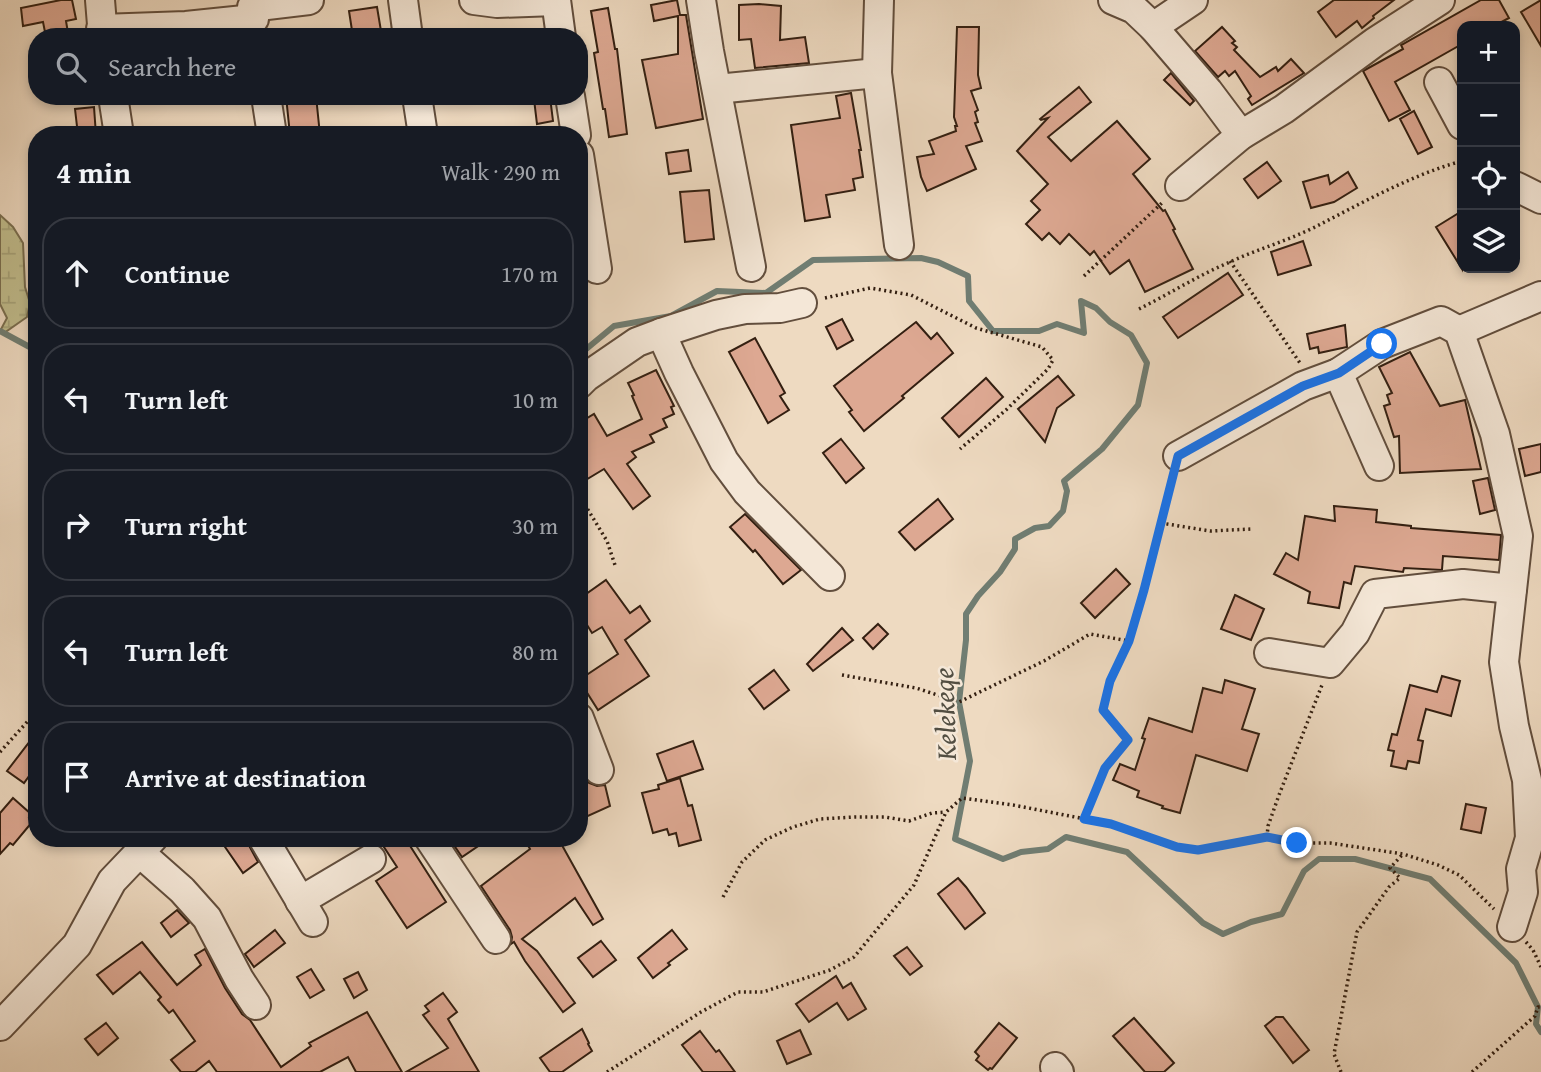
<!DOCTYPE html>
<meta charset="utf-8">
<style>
:root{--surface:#171b24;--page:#20242c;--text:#f1f3f6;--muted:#9ea1a6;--line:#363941}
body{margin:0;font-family:"Gentium Book Plus",serif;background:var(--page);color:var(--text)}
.controls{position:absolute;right:21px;top:21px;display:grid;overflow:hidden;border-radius:14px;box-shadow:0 4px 10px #0003}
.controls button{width:63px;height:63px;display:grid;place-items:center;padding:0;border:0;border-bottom:2px solid var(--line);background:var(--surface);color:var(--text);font:35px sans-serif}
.stop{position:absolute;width:21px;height:21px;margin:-16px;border:5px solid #1a73e8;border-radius:50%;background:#fff}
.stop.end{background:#1a73e8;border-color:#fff;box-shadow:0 2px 7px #0008}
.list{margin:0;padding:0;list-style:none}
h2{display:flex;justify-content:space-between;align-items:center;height:91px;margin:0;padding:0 28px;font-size:30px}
h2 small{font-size:23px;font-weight:400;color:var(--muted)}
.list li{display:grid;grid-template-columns:46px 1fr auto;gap:21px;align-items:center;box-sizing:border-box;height:112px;margin:0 14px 14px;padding:0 14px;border:2px solid var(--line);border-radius:28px}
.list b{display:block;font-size:26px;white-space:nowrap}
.list em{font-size:23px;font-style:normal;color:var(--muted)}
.icon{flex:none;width:38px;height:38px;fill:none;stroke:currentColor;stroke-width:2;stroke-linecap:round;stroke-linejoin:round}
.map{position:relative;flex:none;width:1541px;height:1072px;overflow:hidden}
.search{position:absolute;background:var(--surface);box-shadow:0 4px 10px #0003;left:28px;top:28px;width:560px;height:77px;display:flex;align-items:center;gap:18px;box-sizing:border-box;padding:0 24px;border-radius:28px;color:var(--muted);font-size:26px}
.panel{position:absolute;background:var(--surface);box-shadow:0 4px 10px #0003;left:28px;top:126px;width:560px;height:721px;border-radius:28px}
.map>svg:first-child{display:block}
.wetland{fill:url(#wetland-marsh);stroke:#7a6e4f;stroke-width:2}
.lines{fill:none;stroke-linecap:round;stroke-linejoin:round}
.stream{stroke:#707d72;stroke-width:6}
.building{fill:#dda892;stroke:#331f11;stroke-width:2}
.minor-casing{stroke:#624e3d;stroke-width:32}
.path{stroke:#331f11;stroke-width:3.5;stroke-dasharray:2 3.5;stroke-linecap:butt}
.minor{stroke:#f4e7d7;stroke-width:28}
.route{stroke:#1a73e8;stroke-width:9}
.labels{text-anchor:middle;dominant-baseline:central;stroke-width:5;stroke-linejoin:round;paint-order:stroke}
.water-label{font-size:28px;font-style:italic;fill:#524e42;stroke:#f4e7d7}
</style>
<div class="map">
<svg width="1541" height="1072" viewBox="0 0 1541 1072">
<defs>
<pattern id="wetland-marsh" width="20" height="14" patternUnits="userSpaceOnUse" patternTransform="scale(1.75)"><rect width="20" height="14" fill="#c1bd8d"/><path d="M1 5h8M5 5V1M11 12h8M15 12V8" fill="none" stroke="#a6a279"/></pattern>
</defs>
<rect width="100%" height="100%" fill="#eedac1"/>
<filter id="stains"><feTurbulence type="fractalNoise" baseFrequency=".00286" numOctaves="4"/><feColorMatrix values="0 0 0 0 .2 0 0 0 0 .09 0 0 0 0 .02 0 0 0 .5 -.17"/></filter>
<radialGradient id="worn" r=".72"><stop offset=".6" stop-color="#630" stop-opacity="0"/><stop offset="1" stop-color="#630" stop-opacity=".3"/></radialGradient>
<polygon class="wetland" points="0,215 13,227 23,243 25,287 30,303 27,317 4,333 0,331 7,318 0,304"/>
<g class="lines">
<g class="stream">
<polyline points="0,331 37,351"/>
<polyline points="579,355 614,326 671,316 717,291 766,293 813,260 921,258 938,262 968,276 969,301 993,331 1039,331 1057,324 1084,333 1081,301 1096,308 1110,322 1131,335 1147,363 1138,405 1102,449 1064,481 1067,491 1063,511 1049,526 1035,528 1015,539 1015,549 1000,572 978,596 966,614 966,640 959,702 970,761 955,839 1003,859 1021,852 1048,849 1066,837 1127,852 1203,923 1223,934 1251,922 1282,914 1304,871 1319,859 1355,859 1430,879 1516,963 1538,1007 1536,1024 1541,1032"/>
</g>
</g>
<g class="building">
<polygon points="61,0 72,0 76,19 66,21 68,33 46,37 43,22 23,26 21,8"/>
<polygon points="677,0 680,15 686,15 703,119 656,128 642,60 678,54 678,16 654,21 651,5"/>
<polygon points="1334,0 1394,0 1373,16 1374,18 1362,28 1357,21 1336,37 1318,12"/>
<polygon points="1481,0 1499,0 1509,18 1494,26 1462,26 1462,44 1395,82 1410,110 1389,121 1363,71 1403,49 1401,45 1403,44"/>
<polygon points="1541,0 1541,46 1521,12"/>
<polygon points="759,4 781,6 780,40 805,37 809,63 755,68 751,39 739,40 739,5"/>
<polygon points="377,7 382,37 353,37 349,11"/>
<polygon points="608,8 615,49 617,49 627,134 609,137 605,109 603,109 594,53 598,52 591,11"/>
<polygon points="957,27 979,27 978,75 981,88 971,91 978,110 975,112 978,122 975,123 982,141 966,146 976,169 927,191 921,177 917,157 934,154 929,141 956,131 955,126 957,126 954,117"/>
<polygon points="1222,27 1235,41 1232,43 1237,47 1234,50 1260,77 1276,67 1278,71 1291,59 1304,73 1252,105 1248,99 1251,96 1235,71 1229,76 1225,71 1218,77 1195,51"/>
<polygon points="1171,73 1194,101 1190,105 1164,80"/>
<polygon points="1079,87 1091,102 1048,137 1071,161 1117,121 1150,159 1133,174 1163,211 1165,210 1175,229 1173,230 1193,269 1145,292 1129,260 1110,274 1094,251 1090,255 1069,234 1060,244 1049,233 1042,240 1026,224 1040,210 1031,201 1048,184 1017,151 1048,118 1041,120 1040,119"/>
<polygon points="851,93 861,150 859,150 863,177 853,179 855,190 826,195 830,217 805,221 791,125 840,118 836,96"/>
<polygon points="286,96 316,96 320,135 290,135"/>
<polygon points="550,97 553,121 537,124 534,99"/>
<polygon points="94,107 96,135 78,135 75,109"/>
<polygon points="1414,111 1432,147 1418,154 1400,119"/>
<polygon points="688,150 691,171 669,174 666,153"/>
<polygon points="1267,162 1281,181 1258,198 1244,179"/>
<polygon points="1348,172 1357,188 1334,202 1311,208 1303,182 1328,175 1330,184"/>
<polygon points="709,190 714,239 685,242 680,192"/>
<polygon points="1462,211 1462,269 1436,227"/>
<polygon points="1303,241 1311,265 1278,275 1271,252"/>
<polygon points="1228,273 1243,295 1178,338 1163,317"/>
<polygon points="842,319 853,340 837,349 826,327"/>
<polygon points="916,322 931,339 937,333 953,353 902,396 904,398 864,431 849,412 852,410 834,386"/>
<polygon points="1345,325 1347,347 1319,353 1318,347 1310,349 1307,334"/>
<polygon points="755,338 785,393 780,396 789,410 768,423 729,352"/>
<polygon points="1410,352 1440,406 1465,400 1481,469 1400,473 1399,436 1394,437 1384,406 1390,404 1387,395 1392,393 1379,367"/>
<polygon points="656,370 674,406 671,407 674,414 663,419 667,427 650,435 654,442 632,452 636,457 627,464 650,496 633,509 604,469 579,484 579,423 594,414 607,436 642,419 632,396 634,395 628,383"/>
<polygon points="1058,376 1074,395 1057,408 1045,442 1018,409"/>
<polygon points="986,378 1003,397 959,437 942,418"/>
<polygon points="841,439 864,468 846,483 823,453"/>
<polygon points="1541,444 1541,472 1525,476 1519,449"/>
<polygon points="1488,478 1495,510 1480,514 1473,481"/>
<polygon points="938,499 953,519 915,550 899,532"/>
<polygon points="1334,506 1377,510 1376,522 1411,526 1411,528 1501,535 1499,560 1443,556 1442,570 1404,568 1403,572 1355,566 1351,584 1344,582 1339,608 1308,603 1310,592 1274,574 1286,553 1298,560 1305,516 1335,521"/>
<polygon points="745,514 801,570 783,584 755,550 753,552 730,527"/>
<polygon points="1116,569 1130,584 1095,618 1081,603"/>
<polygon points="606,580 630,613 640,606 650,621 625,640 649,676 598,710 579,680 618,654 602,627 592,633 579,612 579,599"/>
<polygon points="1235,595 1264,609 1251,640 1221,629"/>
<polygon points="878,624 888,634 873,649 863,638"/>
<polygon points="842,628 853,640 813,671 807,664"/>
<polygon points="774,670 789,690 764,709 749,689"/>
<polygon points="1442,676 1460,681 1451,716 1426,709 1418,740 1423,741 1419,763 1408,761 1406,769 1391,766 1394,751 1388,750 1392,734 1397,735 1410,685 1437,692"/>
<polygon points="1225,680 1255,689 1242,729 1259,734 1247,771 1196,755 1180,813 1162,808 1163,806 1137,797 1139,791 1113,780 1120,764 1135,770 1145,739 1142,738 1149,718 1192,732 1203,688 1222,693"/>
<polygon points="37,732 37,765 24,783 7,771"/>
<polygon points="693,741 703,769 667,781 657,754"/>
<polygon points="579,765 583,776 589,783 597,786 605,785 610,806 579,820"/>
<polygon points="680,778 688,806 692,805 701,840 679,846 676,833 669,835 667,829 653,833 642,793 659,789 658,785"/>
<polygon points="13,798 31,814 29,817 33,821 13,845 10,843 0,854 0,813"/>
<polygon points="1466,804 1486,808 1481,833 1461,829"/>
<polygon points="231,838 245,838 258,862 243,873 223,844"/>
<polygon points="378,838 405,838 446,902 407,928 376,881 397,867"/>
<polygon points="449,838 490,838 462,857"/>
<polygon points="524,838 558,838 603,919 593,925 575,898 522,939 537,951 575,1003 563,1012 525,961 514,942 511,944 512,937 510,930 481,886 530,849"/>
<polygon points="958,878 966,887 985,913 965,929 938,894"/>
<polygon points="177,910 189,923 171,937 161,923"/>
<polygon points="275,930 285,943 254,967 245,954"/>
<polygon points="672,930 687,949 668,963 670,965 653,978 638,958"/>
<polygon points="601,941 616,960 593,977 578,958"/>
<polygon points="142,942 177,985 201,965 195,955 205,949 225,988 242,1014 250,1020 281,1067 311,1046 309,1043 367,1012 402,1072 356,1072 348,1057 320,1072 217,1072 209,1061 195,1072 181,1072 171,1060 195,1041 173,1010 169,1013 158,1000 161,997 140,972 113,994 97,975"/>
<polygon points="907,947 922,966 910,975 894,956"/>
<polygon points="311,969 324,990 310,998 297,977"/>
<polygon points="358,972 367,990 354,998 344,979"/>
<polygon points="836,976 843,988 851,983 866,1009 848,1020 837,1003 809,1022 796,1004"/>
<polygon points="443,993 457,1012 448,1019 479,1072 406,1072 448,1048 423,1015 429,1011 425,1006"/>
<polygon points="1276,1017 1283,1017 1309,1050 1293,1063 1265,1026"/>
<polygon points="1134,1018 1174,1063 1164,1072 1145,1072 1113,1036"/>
<polygon points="106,1023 118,1038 98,1055 85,1039"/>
<polygon points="999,1023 1017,1038 992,1069 990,1068 988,1070 976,1060 979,1056 975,1052"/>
<polygon points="582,1029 589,1043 588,1044 592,1051 562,1072 550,1072 540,1058"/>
<polygon points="800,1030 811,1054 787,1064 777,1041"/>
<polygon points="700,1031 716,1052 719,1050 735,1072 703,1072 682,1045"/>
</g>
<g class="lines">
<defs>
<g id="minor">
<polyline points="100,0 103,37"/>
<polyline points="403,0 408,37"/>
<polyline points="474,0 497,3 556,1"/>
<polyline points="556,0 561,37"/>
<polyline points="701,0 709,51 751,267"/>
<polyline points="879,0 877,73 899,245"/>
<polyline points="1113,0 1134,9 1153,27 1208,91 1241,135"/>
<polyline points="252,7 309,0"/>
<polyline points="1153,27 1193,0"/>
<polyline points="101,29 186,26 254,19"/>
<polyline points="1439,82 1462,125"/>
<polyline points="717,89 877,73"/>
<polyline points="113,96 119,135"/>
<polyline points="266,96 272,135"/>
<polyline points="417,96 423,135"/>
<polyline points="570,96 576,135"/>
<polyline points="579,155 597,269"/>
<polyline points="1180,186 1241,135 1284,109 1375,42 1440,0"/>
<polyline points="1515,186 1541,199"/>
<polyline points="1459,331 1541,296"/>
<polyline points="661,333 679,373 724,461 747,492 830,576"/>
<polyline points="1338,373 1379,466"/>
<polyline points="579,384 586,377 637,342 661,333 716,315 745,309 780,308 802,303"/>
<polyline points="1178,456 1303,386 1338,373 1382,344 1441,321 1459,331 1495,434 1518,536 1504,662 1514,726 1527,780 1530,838 1521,869 1523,892 1512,927"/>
<polyline points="1269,653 1330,663 1355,633 1375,594 1463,584 1512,589"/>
<polyline points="579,718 599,770"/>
<polyline points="263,838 313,922"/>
<polyline points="429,838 496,939"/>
<polyline points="139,852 182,890 207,918 239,979 256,1005"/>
<polyline points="300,901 371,859"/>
<polyline points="0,1026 77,945 112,881 153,838"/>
<polyline points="1055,1067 1059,1072"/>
</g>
</defs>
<use href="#minor" class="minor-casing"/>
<g class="path">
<polyline points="1230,261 1300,363"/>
<polyline points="1084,276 1164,201"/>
<polyline points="825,298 870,288 911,295 976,328 1042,347 1053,360 1048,369 1006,410 960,449"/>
<path d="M 1139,309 C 1169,294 1199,275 1230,262 C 1258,249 1287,241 1315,227 C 1362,203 1411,175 1462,161"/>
<polyline points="579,495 607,541 615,565"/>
<polyline points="1161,523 1210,531 1251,529"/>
<polyline points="842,675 916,688 959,702 1044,661 1090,634 1129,641"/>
<polyline points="0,752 37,711"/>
<polyline points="1084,819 1105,768 1128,740 1103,710 1109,681 1129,641 1144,590 1172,478"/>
<polyline points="1267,837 1268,826 1279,795 1322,685"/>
<polyline points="723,897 742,862 765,840 793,827 820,819 855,817 885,817 909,821 932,813 946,812"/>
<polyline points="1526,942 1533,950 1541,967"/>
<polyline points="607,1072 701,1012 738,992 763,992 830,970 854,957 914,885 946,812 962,798 1013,805 1111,824 1176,847 1198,850 1267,837 1297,843 1330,843 1403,854 1438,865 1459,875 1494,909"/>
<polyline points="1341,1072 1334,1054 1357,932 1389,887 1400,878 1390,868 1403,854"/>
<polyline points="1472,1072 1535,1016 1538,1007 1541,1007"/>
</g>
<use href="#minor" class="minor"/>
</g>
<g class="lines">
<polyline class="route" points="1297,843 1267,837 1198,850 1177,847 1111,824 1084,819 1105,768 1128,740 1103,710 1110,681 1129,641 1144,590 1178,456 1303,386 1339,373 1382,344"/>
</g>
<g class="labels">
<g class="water-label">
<text transform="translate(944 714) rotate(-92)">Kelekeqe</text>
</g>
</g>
<rect width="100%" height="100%" filter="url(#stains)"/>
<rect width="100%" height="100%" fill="url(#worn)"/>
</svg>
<div class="controls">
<button>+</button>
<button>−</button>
<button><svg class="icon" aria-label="locate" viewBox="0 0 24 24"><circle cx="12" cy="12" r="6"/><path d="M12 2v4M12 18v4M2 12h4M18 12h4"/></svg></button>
<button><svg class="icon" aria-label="layers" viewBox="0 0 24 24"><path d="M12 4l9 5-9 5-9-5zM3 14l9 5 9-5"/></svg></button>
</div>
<div class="stop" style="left:1382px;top:344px"></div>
<div class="stop end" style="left:1297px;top:843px"></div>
<div class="search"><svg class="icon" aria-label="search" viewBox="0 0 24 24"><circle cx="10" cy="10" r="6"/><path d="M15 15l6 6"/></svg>Search here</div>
<section class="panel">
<h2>4 min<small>Walk · 290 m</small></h2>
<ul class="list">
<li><svg class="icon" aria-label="ahead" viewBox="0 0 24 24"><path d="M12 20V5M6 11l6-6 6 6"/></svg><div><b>Continue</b></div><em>170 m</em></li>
<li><svg class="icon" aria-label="left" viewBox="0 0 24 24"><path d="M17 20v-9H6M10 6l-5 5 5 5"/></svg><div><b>Turn left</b></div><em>10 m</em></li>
<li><svg class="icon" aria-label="right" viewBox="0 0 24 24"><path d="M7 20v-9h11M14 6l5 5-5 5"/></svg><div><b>Turn right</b></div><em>30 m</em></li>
<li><svg class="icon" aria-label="left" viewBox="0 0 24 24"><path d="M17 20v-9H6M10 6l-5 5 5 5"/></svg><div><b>Turn left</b></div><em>80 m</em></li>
<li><svg class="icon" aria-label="arrive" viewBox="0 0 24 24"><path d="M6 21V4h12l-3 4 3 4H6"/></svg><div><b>Arrive at destination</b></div></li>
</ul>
</section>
</div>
